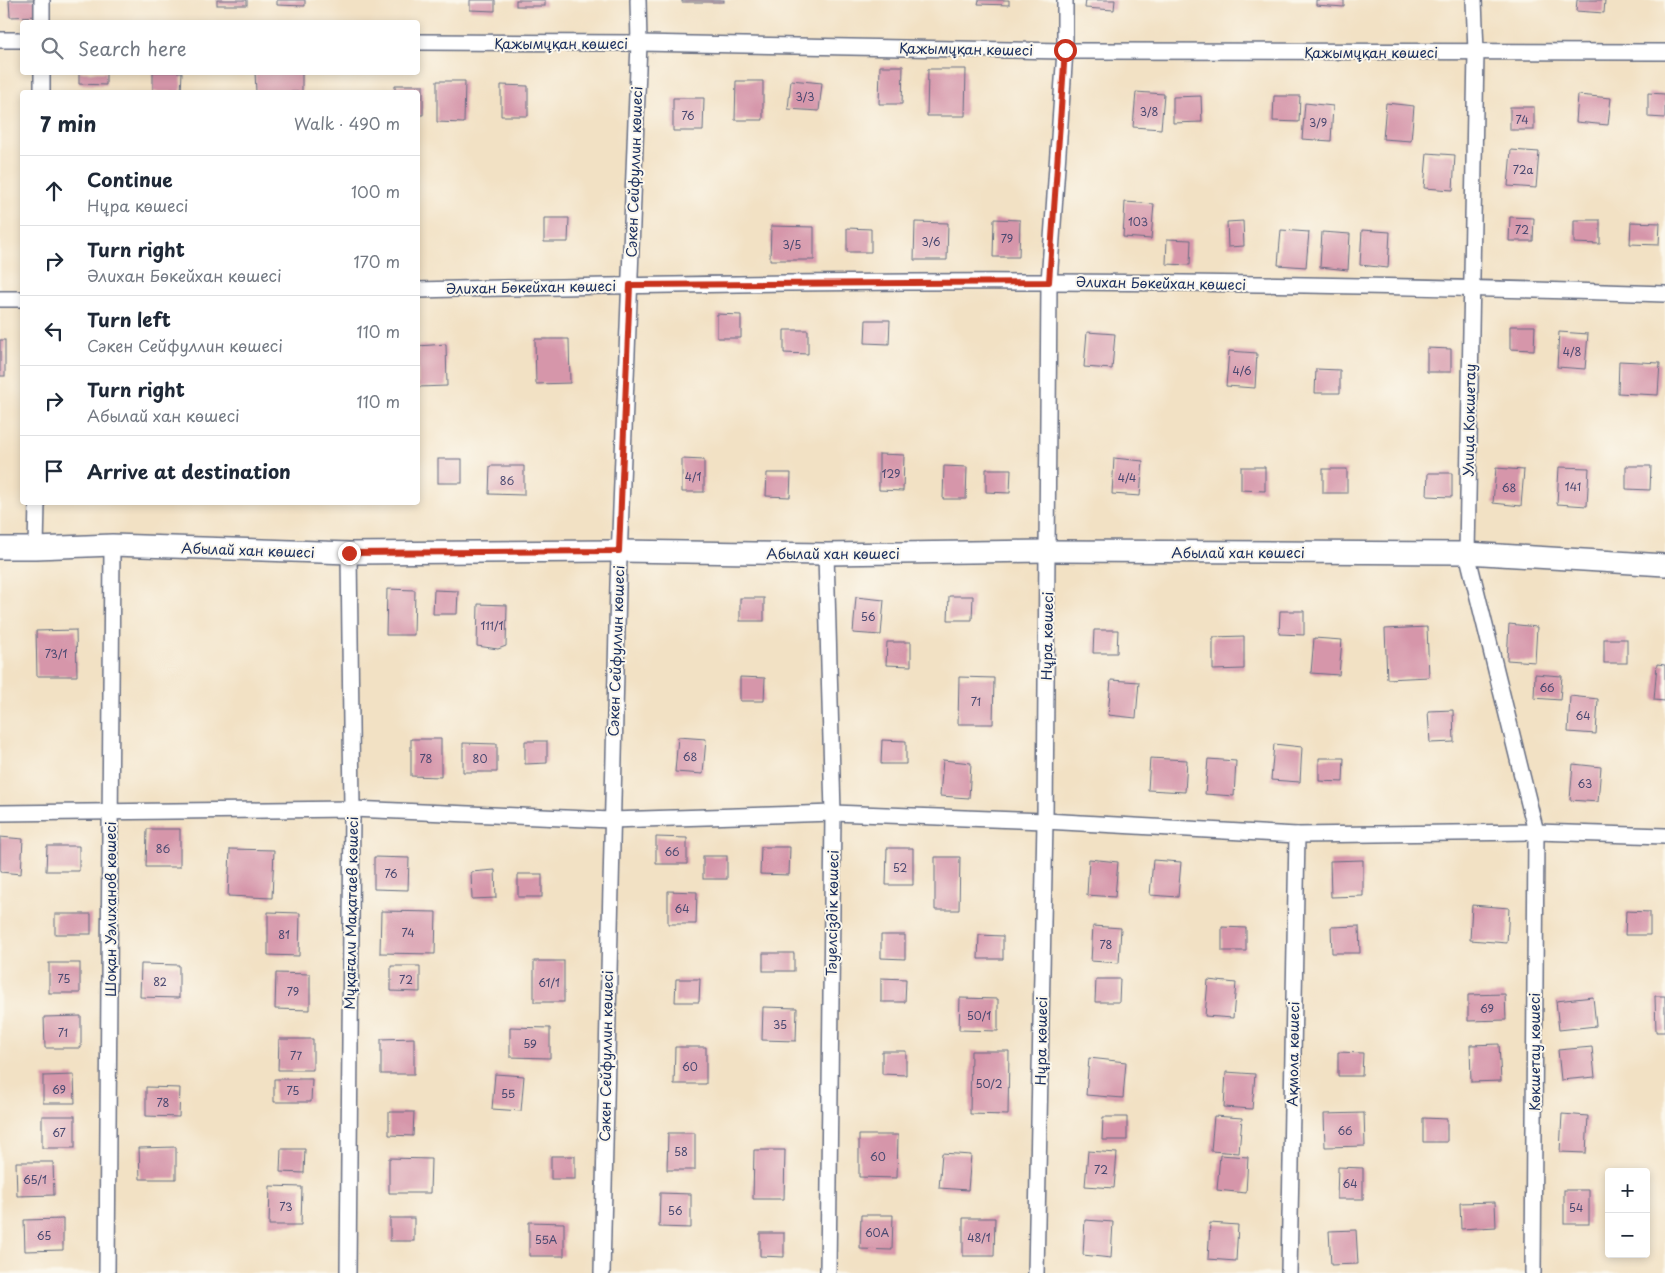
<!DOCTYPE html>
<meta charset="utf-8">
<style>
:root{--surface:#fff;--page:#f2f2f3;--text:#1f2937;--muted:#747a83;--line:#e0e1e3}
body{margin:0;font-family:"Playpen Sans",sans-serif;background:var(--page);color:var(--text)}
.controls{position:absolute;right:15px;bottom:15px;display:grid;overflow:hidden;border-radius:5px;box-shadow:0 2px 8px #0003}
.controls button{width:45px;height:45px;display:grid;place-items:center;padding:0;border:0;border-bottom:1px solid var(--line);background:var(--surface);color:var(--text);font:25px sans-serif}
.stop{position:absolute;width:15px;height:15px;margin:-11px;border:4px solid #c8321e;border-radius:50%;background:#fff}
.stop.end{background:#c8321e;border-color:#fff;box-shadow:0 1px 5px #0008}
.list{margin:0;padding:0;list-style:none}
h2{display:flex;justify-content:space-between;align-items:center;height:65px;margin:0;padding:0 20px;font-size:21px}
h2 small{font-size:16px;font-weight:400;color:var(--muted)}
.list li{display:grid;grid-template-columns:32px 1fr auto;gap:15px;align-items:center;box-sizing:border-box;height:70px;padding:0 20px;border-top:1px solid var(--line)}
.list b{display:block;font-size:19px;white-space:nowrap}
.list p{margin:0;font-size:16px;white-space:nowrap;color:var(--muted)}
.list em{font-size:16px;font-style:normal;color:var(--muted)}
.icon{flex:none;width:28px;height:28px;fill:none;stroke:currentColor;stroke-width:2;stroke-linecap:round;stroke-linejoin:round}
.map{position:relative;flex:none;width:1665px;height:1273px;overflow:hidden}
.search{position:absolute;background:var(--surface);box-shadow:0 2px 8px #0003;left:20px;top:20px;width:400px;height:55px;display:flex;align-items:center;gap:12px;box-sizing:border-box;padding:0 18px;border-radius:5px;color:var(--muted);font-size:19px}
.panel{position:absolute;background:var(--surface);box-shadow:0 2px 8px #0003;left:20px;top:90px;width:400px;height:415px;border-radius:5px}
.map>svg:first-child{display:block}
.building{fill:#d696aa}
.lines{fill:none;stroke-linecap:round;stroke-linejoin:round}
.street-casing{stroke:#666d82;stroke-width:18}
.secondary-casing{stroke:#666d82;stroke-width:24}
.street{stroke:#fff;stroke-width:15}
.secondary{stroke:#fff;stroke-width:21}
.route{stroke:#c8321e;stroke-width:6}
.labels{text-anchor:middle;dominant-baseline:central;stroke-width:4;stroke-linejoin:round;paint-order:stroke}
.number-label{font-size:11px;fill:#4a4971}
.street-label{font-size:14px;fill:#1b2f5e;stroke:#fbf7ec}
</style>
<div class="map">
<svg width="1665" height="1273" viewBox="0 0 1665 1273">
<rect width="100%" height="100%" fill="#fbf7ec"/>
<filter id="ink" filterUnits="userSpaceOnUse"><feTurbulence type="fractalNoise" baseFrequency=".02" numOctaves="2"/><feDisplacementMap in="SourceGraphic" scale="10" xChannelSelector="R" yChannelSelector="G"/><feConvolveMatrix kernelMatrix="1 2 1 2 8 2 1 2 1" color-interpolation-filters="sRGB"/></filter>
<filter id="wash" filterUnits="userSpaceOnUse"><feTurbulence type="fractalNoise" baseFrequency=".0096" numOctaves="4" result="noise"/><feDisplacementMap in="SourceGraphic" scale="20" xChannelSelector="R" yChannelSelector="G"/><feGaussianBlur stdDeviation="1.12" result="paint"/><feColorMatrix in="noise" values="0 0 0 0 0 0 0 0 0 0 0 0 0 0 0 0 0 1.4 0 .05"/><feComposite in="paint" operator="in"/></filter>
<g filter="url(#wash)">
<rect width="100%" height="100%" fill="#f2e1c4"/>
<g id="blocks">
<g class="building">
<polygon points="9,0 42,0 42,16 10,17"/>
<rect x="217" y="0" width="30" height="5"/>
<polygon points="277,0 305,0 305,6 277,5"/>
<polygon points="470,0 495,0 495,11 470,10"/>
<rect x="516" y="0" width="29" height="6"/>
<rect x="682" y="0" width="42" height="2"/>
<polygon points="979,0 1009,0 1009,5 978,4"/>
<polygon points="1086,0 1115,0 1114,10 1085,8"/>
<polygon points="1316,0 1344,0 1344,7 1316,5"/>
<polygon points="1577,0 1605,0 1604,13 1576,11"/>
<polygon points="880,66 903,66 902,104 879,104"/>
<polygon points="928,69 966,69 965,116 927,116"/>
<polygon points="79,72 106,72 106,85 79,84"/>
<polygon points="153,72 182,72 181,92 153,92"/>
<polygon points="255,72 302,72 302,92 256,92"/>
<polygon points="791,80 822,83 819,111 788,109"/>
<polygon points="437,81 465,81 464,123 437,122"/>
<polygon points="736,81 763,81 763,120 735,120"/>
<polygon points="395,85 423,85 423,115 418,115 418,92 395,92"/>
<polygon points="501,85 528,86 528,116 501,116"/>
<polygon points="1136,92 1164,94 1161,129 1133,127"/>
<polygon points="1648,93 1665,94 1665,118 1648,117"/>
<polygon points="1578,95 1611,98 1608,125 1576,122"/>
<polygon points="1201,96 1202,122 1173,123 1173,97"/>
<polygon points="1274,96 1300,96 1299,122 1273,121"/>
<polygon points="673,98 704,98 703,131 673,131"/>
<polygon points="1305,103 1333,106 1331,141 1302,139"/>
<polygon points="1386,103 1414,106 1411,141 1383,139"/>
<rect x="1510" y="107" width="24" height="23"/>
<polygon points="1511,150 1539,152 1536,188 1508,186"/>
<polygon points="1427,153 1455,155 1453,190 1424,188"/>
<polygon points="1125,202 1154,204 1151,239 1123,237"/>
<polygon points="1510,217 1534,218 1533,241 1509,241"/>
<polygon points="544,218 569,218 568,242 544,242"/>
<polygon points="994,219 1020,220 1019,257 993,257"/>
<polygon points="1574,220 1600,220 1600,244 1574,243"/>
<polygon points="1243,221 1244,246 1228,247 1227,222"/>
<polygon points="915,222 948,223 947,260 914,260"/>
<polygon points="1631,222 1660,223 1659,245 1630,244"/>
<polygon points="771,226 814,227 814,260 770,260"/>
<polygon points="847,228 871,229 871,252 847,252"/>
<polygon points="1281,230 1309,232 1306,267 1278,265"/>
<polygon points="1362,230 1390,232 1388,268 1360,265"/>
<polygon points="1322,232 1350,234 1348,270 1320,267"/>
<polygon points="1167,239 1191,240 1190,265 1166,264"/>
<polygon points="717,314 741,315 741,338 717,338"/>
<polygon points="866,320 890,320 889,344 865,343"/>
<polygon points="1510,326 1535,326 1534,350 1510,349"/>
<polygon points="784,330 808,330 808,354 784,353"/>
<polygon points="1087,332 1115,334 1112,369 1084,367"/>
<polygon points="1559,332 1588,334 1585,369 1557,367"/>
<polygon points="535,339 569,339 570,383 536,384"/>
<rect x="0" y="340" width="5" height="36"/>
<polygon points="446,344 447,386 418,387 418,346"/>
<polygon points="1427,348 1451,349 1451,372 1427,372"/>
<polygon points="1229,351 1257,353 1255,388 1226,386"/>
<polygon points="1619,361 1660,363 1658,395 1618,393"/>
<polygon points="1316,369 1340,370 1340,393 1315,393"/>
<polygon points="879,454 904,455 903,491 879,490"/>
<polygon points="1114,458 1143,461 1140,496 1112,494"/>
<rect x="438" y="459" width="24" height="24"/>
<polygon points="682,459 704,460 704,492 682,492"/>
<polygon points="490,466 524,466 524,495 489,494"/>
<polygon points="944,466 967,467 966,499 943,499"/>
<polygon points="1626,466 1651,466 1650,490 1626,489"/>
<polygon points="1241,467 1265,467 1265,491 1241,490"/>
<polygon points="1559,467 1589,468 1587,506 1557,504"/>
<polygon points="1496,468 1524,470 1521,506 1493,503"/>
<polygon points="986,469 1011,469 1010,493 986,492"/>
<rect x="1323" y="469" width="24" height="24"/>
<polygon points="767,473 791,473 790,497 766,496"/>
<polygon points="1428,473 1452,473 1452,497 1427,496"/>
<polygon points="387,589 415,590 414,635 386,635"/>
<polygon points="434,590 458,591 457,614 433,614"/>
<polygon points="949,596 973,596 972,620 948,620"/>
<polygon points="856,597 884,600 881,635 853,633"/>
<rect x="740" y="598" width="24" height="23"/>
<polygon points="478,604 507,605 506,646 498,649 477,646"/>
<polygon points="1280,611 1304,611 1304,635 1279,634"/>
<polygon points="1509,624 1537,627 1535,662 1507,660"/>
<polygon points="1427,627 1429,677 1387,679 1385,629"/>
<polygon points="76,630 77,676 37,676 36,631"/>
<polygon points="1094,630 1118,630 1117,653 1093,653"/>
<polygon points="1244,636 1244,669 1213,670 1213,637"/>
<polygon points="1314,638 1342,640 1339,675 1311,673"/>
<rect x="1604" y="639" width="23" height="24"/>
<polygon points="887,642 911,642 911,666 886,665"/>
<polygon points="1657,664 1665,665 1665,701 1654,700"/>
<polygon points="1535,674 1562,676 1560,700 1534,698"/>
<polygon points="740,677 765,678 764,701 740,701"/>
<polygon points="959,677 994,678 993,724 958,724"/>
<polygon points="1111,680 1139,682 1136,718 1108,715"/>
<polygon points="1570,696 1598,699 1596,734 1568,732"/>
<polygon points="1453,710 1454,742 1430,743 1428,711"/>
<polygon points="678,737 706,739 703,774 675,772"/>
<polygon points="411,739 441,739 441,777 411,776"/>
<polygon points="882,740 906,741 906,764 881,764"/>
<polygon points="525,741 547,741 547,763 525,764"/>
<polygon points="463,743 497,744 497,772 463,772"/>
<polygon points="1274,744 1302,747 1300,782 1271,780"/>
<polygon points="1150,758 1187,760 1185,792 1148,790"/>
<polygon points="1319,758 1344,758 1343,782 1319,781"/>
<polygon points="1208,759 1236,761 1234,796 1205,794"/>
<polygon points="943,760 971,763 969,798 940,796"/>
<polygon points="1573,764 1601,767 1598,802 1570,800"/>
<polygon points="147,829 180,829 180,867 146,867"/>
<polygon points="0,837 23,839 21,874 0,872"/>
<polygon points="656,837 687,838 687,864 656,864"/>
<polygon points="47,846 79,846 79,871 46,871"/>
<polygon points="761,847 790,847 789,875 760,874"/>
<polygon points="887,848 913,848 913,885 886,885"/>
<polygon points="230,849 274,850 272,898 228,896"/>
<rect x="703" y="856" width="24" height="23"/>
<polygon points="374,857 409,858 408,890 374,889"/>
<polygon points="935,857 960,857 959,910 935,910"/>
<polygon points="1089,859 1118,862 1115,897 1087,895"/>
<polygon points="1153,860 1181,862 1178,897 1150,895"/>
<polygon points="1363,860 1363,896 1331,897 1330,861"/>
<polygon points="495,870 496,898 472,899 471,872"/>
<rect x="518" y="874" width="24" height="23"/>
<polygon points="668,891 697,892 696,924 668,924"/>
<polygon points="1472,905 1509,908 1507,943 1470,940"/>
<polygon points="381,911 436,912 435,954 380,953"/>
<polygon points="1626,911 1650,912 1650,935 1625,935"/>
<polygon points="268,912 300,913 299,956 268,955"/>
<rect x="55" y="914" width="36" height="20"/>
<polygon points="1093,926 1121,928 1119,963 1091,961"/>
<polygon points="1359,926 1360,953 1332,953 1331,927"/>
<polygon points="1222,927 1246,928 1246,951 1222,951"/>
<polygon points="881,935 905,935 905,959 881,958"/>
<polygon points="979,935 1003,936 1003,959 978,959"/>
<rect x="763" y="953" width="31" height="18"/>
<rect x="534" y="961" width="30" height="41"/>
<rect x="49" y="963" width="31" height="30"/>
<polygon points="141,964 179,965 179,998 140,997"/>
<polygon points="391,966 420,966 420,992 391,991"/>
<polygon points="276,973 310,974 310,1010 275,1009"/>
<polygon points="881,978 906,979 905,1002 881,1002"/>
<polygon points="676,979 700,979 699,1002 675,1002"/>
<polygon points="1096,979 1120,979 1119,1002 1095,1002"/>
<polygon points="1208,980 1236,983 1233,1018 1205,1016"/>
<polygon points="1505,994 1506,1020 1468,1021 1468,995"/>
<polygon points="1655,996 1665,996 1665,1032 1656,1032"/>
<polygon points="1593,997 1596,1026 1559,1030 1556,1001"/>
<polygon points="960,998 998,999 998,1031 959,1030"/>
<polygon points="763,1007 797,1008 796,1041 762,1040"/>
<polygon points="81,1016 81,1048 45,1048 44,1017"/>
<polygon points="510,1027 550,1028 550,1058 510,1057"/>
<polygon points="414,1038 414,1074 381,1074 381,1039"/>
<polygon points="279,1039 313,1039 313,1070 278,1070"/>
<polygon points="1499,1044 1501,1081 1471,1082 1470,1045"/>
<polygon points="675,1047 706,1047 706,1084 674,1084"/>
<polygon points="1592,1047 1595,1077 1561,1080 1558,1050"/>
<polygon points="882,1051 906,1051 906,1075 882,1074"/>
<polygon points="971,1051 1009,1051 1008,1115 970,1114"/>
<polygon points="1338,1052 1363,1053 1362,1076 1338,1076"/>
<polygon points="1089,1058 1126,1062 1123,1098 1086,1095"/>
<polygon points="1226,1072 1255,1074 1252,1109 1224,1107"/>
<polygon points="495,1074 524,1076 521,1111 492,1109"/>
<polygon points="74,1075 75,1103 43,1103 43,1076"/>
<polygon points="274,1079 312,1079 311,1102 274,1102"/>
<polygon points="146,1087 180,1088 179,1117 146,1116"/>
<polygon points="389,1112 414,1112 413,1136 389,1135"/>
<polygon points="1364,1113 1365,1146 1325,1147 1324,1114"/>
<polygon points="1562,1114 1588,1116 1586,1153 1560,1152"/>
<rect x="42" y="1116" width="33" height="32"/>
<polygon points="1214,1116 1242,1118 1239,1153 1211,1151"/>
<polygon points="1103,1117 1127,1117 1127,1140 1102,1140"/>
<polygon points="1423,1118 1447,1119 1447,1142 1423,1142"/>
<polygon points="668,1133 695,1133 695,1170 667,1170"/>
<polygon points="859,1135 898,1135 897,1178 859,1177"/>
<polygon points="176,1147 176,1179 140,1179 139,1148"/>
<polygon points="281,1149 305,1149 304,1173 280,1172"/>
<polygon points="754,1150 785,1150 784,1199 753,1199"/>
<polygon points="1088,1151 1117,1153 1114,1188 1085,1186"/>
<polygon points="942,1153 971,1155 968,1190 939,1188"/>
<polygon points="1220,1155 1248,1157 1246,1193 1217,1190"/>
<rect x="551" y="1156" width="24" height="23"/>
<polygon points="389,1158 431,1159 430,1193 389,1193"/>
<polygon points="16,1162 53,1162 54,1195 17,1196"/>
<polygon points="1338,1167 1363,1168 1363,1199 1337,1199"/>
<polygon points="270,1186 302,1187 301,1225 269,1225"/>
<rect x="1564" y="1190" width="25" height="34"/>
<polygon points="660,1193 691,1194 691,1228 659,1227"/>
<polygon points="1495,1202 1496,1227 1461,1229 1460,1203"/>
<polygon points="861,1215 893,1215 892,1250 860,1249"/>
<rect x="390" y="1218" width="24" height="23"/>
<polygon points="963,1218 995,1218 994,1256 963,1256"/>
<polygon points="63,1219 63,1250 25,1251 24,1220"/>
<polygon points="1085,1220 1113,1222 1111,1258 1083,1255"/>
<polygon points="529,1222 564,1223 564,1256 529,1256"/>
<polygon points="1210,1223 1238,1225 1236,1261 1208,1259"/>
<polygon points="1356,1230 1358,1264 1331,1265 1329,1231"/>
<polygon points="760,1233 784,1233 784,1257 760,1256"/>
</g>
</g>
</g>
<g filter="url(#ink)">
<use href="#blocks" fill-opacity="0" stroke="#666d82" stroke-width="1"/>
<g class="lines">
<defs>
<g id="street">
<polyline points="42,0 42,22"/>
<polyline points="1474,0 1476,52 1467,553 1536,832 1533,1273"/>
<polyline points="0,40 22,40"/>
<polyline points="418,42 639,43 1065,51 1665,52"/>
<polyline points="42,92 42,72"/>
<path d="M 418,290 C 628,285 840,281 1051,282 C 1255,283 1460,287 1665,294"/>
<polyline points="0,299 22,299"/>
<polyline points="36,548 37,502"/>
<polyline points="826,554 833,813 828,1273"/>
<polyline points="0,813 352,809 611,820 833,813 1045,821 1297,835 1536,832 1665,836"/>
<polyline points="107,1273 112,545"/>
<polyline points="348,1273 352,809 349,553"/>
<polyline points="602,1273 618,585 639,43 638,0"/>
<polyline points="1036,1273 1045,821 1049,282 1065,51 1065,0"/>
<polyline points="1289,1273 1297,835"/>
</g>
<polyline id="secondary" points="0,548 36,548 112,545 349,553 619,551 826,554 1048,551 1467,553 1665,565"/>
</defs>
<use href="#street" class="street-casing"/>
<use href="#secondary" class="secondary-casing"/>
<use href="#street" class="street"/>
<use href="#secondary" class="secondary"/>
</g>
</g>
<g class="lines" filter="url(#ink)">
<polyline class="route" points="349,553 619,551 630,285 1049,282 1065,50"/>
</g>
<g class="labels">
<g class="number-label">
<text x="805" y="96">3/3</text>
<text x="1149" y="111">3/8</text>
<text x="688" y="115">76</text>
<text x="1522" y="119">74</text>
<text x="1318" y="122">3/9</text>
<text x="1523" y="169">72а</text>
<text x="1138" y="221">103</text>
<text x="1522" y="229">72</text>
<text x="1007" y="238">79</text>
<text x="931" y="241">3/6</text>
<text x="792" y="244">3/5</text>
<text x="1572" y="351">4/8</text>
<text x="1242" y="370">4/6</text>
<text x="891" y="473">129</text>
<text x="693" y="476">4/1</text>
<text x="1127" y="477">4/4</text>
<text x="507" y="480">86</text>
<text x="1573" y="486">141</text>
<text x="1509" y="487">68</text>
<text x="868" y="616">56</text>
<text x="492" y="625">111/1</text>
<text x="56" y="653">73/1</text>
<text x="1547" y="687">66</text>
<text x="976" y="701">71</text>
<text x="1583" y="715">64</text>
<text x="690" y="756">68</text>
<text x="426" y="758">78</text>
<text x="480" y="758">80</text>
<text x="1585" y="783">63</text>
<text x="163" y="848">86</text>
<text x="672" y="851">66</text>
<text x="900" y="867">52</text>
<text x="391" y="873">76</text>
<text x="682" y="908">64</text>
<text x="408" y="932">74</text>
<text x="284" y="934">81</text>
<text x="1106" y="944">78</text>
<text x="64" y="978">75</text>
<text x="406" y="979">72</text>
<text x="160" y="981">82</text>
<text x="549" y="982">61/1</text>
<text x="293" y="991">79</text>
<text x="1487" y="1008">69</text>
<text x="979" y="1015">50/1</text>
<text x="780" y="1024">35</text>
<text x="63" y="1032">71</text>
<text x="530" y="1043">59</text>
<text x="296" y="1055">77</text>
<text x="690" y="1066">60</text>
<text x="989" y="1083">50/2</text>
<text x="59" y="1089">69</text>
<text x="293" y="1090">75</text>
<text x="508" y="1093">55</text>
<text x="163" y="1102">78</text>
<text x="1345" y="1130">66</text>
<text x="59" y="1132">67</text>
<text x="681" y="1151">58</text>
<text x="878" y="1156">60</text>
<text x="1101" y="1169">72</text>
<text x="35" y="1179">65/1</text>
<text x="1350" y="1183">64</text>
<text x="286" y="1206">73</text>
<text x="1576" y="1207">54</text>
<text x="675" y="1210">56</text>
<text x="877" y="1232">60А</text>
<text x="44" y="1235">65</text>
<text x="979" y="1237">48/1</text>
<text x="546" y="1239">55А</text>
</g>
<g class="street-label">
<text x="561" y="43">Қажымұқан көшесі</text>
<text transform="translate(966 49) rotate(1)">Қажымұқан көшесі</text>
<text x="1371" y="52">Қажымұқан көшесі</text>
<text transform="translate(634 172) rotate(-88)">Сәкен Сейфуллин көшесі</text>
<text transform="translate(1161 283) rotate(1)">Әлихан Бөкейхан көшесі</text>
<text transform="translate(531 287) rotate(-1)">Әлихан Бөкейхан көшесі</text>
<text transform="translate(1469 420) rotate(-89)">Улица Кокшетау</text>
<text transform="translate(248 550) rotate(2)">Абылай хан көшесі</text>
<text x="1238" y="552">Абылай хан көшесі</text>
<text x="833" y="553">Абылай хан көшесі</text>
<text transform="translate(1047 636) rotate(-89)">Нұра көшесі</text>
<text transform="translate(616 651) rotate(-88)">Сәкен Сейфуллин көшесі</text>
<text transform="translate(110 909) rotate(-90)">Шоқан Уәлиханов көшесі</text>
<text transform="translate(351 913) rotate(-89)">Мұқағали Мақатаев көшесі</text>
<text transform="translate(832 913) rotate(-89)">Тәуелсіздік көшесі</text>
<text transform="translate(1041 1041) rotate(-89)">Нұра көшесі</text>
<text transform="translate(1534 1052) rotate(-90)">Көкшетау көшесі</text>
<text transform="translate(1293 1054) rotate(-89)">Ақмола көшесі</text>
<text transform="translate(606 1056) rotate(-89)">Сәкен Сейфуллин көшесі</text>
</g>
</g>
</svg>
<div class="controls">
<button>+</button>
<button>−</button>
</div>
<div class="stop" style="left:1065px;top:50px"></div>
<div class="stop end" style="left:349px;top:553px"></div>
<div class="search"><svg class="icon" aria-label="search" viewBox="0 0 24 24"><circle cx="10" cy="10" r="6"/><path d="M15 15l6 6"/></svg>Search here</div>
<section class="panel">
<h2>7 min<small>Walk · 490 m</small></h2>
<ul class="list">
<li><svg class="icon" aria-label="ahead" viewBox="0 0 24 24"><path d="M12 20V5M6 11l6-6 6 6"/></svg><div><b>Continue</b><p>Нұра көшесі</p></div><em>100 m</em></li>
<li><svg class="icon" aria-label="right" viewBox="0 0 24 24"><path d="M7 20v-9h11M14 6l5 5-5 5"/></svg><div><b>Turn right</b><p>Әлихан Бөкейхан көшесі</p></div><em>170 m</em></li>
<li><svg class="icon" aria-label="left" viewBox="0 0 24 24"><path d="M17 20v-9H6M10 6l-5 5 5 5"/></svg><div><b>Turn left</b><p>Сәкен Сейфуллин көшесі</p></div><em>110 m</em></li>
<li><svg class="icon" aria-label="right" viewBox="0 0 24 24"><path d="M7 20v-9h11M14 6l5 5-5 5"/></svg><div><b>Turn right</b><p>Абылай хан көшесі</p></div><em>110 m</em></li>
<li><svg class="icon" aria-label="arrive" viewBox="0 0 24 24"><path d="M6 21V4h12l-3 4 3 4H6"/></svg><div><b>Arrive at destination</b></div></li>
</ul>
</section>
</div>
